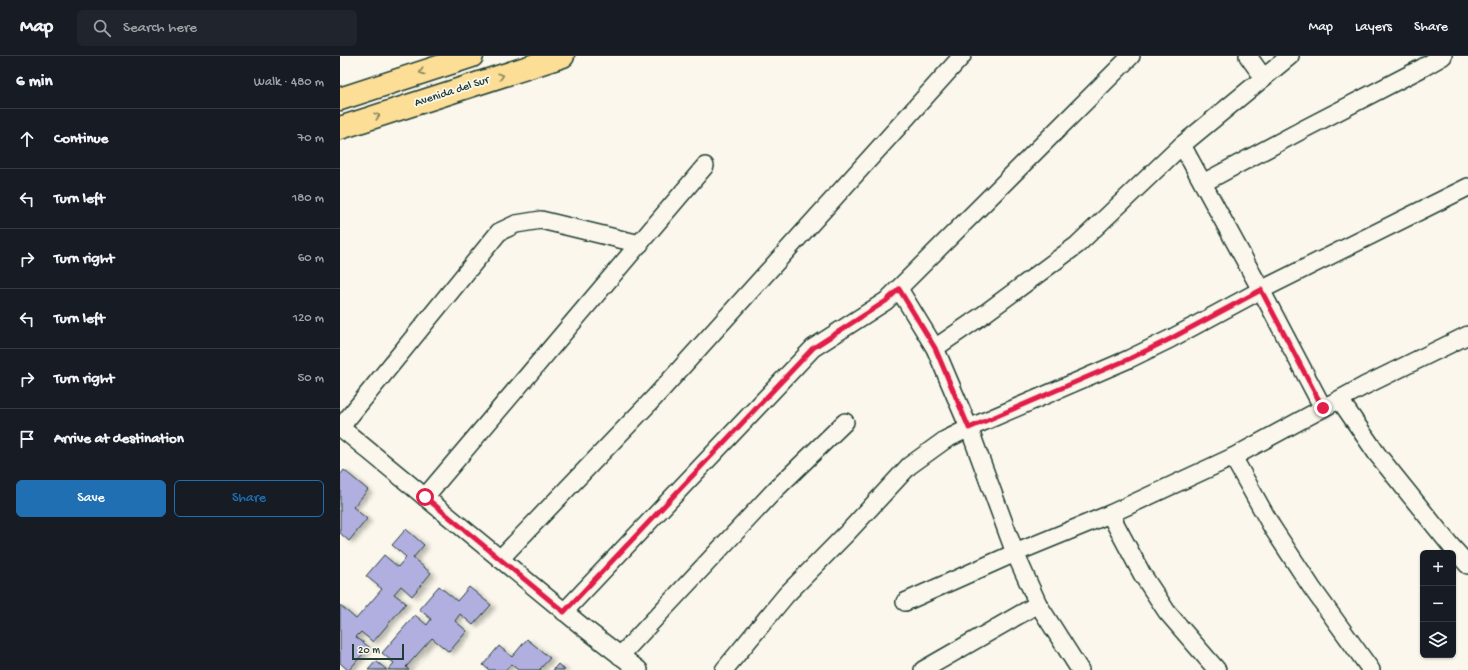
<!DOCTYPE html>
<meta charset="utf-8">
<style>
:root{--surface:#171b24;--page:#20242c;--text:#f1f3f6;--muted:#9ea1a6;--line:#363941;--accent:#1f6fb2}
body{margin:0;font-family:"Gochi Hand",sans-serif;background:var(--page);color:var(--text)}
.controls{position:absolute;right:12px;bottom:12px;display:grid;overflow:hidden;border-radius:6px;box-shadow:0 1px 3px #0004}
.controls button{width:36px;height:36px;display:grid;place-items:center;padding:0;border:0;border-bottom:1px solid var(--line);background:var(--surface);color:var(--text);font:20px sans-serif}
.scale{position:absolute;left:12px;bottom:10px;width:52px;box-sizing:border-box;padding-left:4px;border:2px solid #1f3d34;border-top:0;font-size:11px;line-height:14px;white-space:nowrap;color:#1f3d34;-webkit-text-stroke:3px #fbf7ec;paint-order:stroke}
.stop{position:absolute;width:12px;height:12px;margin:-9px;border:3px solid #e11d48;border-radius:50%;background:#fff}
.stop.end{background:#e11d48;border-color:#fff;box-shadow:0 1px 4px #0008}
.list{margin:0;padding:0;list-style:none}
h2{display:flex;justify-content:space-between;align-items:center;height:52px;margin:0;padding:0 16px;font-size:17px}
h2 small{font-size:13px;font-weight:400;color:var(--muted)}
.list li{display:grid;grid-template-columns:26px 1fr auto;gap:12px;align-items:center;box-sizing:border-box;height:60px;padding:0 16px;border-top:1px solid var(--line)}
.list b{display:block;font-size:15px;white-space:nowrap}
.list em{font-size:13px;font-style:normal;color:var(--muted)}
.actions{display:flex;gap:8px;padding:12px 16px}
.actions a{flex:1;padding:9px 0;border:1px solid var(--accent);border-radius:6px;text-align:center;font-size:14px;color:var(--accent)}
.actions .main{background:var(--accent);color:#fff}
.icon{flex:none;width:22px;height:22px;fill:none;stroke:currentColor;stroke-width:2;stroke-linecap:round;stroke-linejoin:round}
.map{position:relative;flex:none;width:1128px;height:614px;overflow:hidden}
header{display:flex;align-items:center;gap:24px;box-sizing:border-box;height:56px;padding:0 20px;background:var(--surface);border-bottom:1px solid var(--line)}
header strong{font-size:19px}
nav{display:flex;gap:22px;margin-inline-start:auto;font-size:14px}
.search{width:280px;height:36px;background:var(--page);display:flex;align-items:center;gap:10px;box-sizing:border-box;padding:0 14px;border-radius:6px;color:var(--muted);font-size:15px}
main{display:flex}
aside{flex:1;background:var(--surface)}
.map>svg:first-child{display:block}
.building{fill:#b1aee0;stroke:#1f3d34;filter:url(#shadow)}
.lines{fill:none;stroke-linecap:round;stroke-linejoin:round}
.street-casing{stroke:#1f3d34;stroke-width:20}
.highway-casing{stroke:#1f3d34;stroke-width:25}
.street{stroke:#fbf7ec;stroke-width:17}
.highway{stroke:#fdde96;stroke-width:22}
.oneway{stroke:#838560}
.route{stroke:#e11d48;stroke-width:5}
.labels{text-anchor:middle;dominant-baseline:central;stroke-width:3.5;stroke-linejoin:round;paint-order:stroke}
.street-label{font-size:12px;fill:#1f3d34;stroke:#fbf7ec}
</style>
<header>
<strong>Map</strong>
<div class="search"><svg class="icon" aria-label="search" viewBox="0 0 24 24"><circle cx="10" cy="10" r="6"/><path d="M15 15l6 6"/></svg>Search here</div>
<nav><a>Map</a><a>Layers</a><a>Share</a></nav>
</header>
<main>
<aside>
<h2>6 min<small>Walk · 480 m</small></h2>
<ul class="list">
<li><svg class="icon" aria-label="ahead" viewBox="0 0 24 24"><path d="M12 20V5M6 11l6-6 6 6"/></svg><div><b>Continue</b></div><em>70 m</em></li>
<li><svg class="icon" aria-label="left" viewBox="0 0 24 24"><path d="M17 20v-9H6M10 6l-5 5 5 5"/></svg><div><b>Turn left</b></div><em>180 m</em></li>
<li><svg class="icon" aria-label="right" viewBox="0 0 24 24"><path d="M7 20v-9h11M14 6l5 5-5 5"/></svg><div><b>Turn right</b></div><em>60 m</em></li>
<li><svg class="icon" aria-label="left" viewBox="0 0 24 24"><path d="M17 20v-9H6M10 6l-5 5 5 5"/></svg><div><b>Turn left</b></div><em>120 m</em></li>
<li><svg class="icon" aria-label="right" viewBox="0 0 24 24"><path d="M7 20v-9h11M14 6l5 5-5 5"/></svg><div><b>Turn right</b></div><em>50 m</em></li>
<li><svg class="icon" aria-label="arrive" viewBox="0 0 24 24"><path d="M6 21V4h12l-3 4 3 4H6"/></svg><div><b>Arrive at destination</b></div></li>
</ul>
<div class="actions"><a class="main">Save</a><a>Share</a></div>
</aside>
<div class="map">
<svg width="1128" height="614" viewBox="0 0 1128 614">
<defs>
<filter id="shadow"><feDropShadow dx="4.5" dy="2.5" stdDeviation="2" flood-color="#0004"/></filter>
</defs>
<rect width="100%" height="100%" fill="#fbf7ec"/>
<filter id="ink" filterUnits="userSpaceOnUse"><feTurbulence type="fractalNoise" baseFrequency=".025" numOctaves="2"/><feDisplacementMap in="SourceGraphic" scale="8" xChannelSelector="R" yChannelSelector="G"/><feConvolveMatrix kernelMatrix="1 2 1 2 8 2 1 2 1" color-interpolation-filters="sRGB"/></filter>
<g filter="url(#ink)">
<g class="building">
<polygon points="4,414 28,434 13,451 27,463 9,485 0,477 0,419"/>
<polygon points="66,473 84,489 73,502 91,517 72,540 61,530 54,538 66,547 33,586 21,576 16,581 29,591 9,614 8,614 0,607 0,549 16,563 42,533 26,520 44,499 58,511 66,501 52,489"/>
<polygon points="99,530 117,545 129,531 151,549 133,569 120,558 115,565 127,575 109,596 92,582 66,611 69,614 48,614 54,607 42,597 75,559 87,569 91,563 79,553"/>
<polygon points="187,583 210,602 200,613 201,614 178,614 171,608 166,614 149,614 143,609 159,590 172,601"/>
<polygon points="36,605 47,614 28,614"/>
<polygon points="218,608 225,614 213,614"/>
</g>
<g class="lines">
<defs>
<g id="street">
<polyline points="908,0 923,21"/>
<polyline points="842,89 921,234 983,352"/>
<polyline points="863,127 962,74 1082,12 1103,0"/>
<polyline points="559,233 595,292 629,372 675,497 698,548 740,614"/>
<polyline points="595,292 640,261 737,189 842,89 950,0"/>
<polyline points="1000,344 1037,398 1111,490 1128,509"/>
<polyline points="0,371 243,571 299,614"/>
<polyline points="0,372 159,176 176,168 201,164 300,188"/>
<polyline points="893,401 932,471 972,532 1031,614"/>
<polyline points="85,441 365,110"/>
<polyline points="770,458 802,518 827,556 877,614"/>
<polyline points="160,503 314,342 622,0"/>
<polyline points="565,546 675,497 770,458 893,401 1024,330 1128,279"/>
<polyline points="224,556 473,292 546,245 791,0"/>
<polyline points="280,600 435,434 505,366"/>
<polyline points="384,614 446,539 508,476 569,410 605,384 629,372 789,303 830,283 921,234 1128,131"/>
<polyline points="583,614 698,548"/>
</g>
<g id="highway">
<polyline points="0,43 132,0"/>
<polyline points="0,72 223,0"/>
</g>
</defs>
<use href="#street" class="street-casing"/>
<use href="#highway" class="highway-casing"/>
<use href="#street" class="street"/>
<use href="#highway" class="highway"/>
</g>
<defs><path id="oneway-chevron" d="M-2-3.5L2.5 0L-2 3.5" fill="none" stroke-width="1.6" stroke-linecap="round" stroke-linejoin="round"/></defs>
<g class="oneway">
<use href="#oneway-chevron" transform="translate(82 16) rotate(162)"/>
<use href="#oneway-chevron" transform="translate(161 20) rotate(-18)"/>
<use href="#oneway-chevron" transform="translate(37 60) rotate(-18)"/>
</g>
</g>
<g class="lines" filter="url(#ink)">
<polyline class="route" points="85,441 224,556 473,292 546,245 559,233 595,292 629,372 789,303 830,283 921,234 983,352"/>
</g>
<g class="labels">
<g class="street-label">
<text transform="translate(112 36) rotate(-18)">Avenida del Sur</text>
</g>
</g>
</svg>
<div class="controls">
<button>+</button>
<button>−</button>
<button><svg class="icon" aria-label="layers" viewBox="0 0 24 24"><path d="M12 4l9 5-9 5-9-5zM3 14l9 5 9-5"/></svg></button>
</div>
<div class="scale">20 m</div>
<div class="stop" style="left:85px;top:441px"></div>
<div class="stop end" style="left:983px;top:352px"></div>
</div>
</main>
